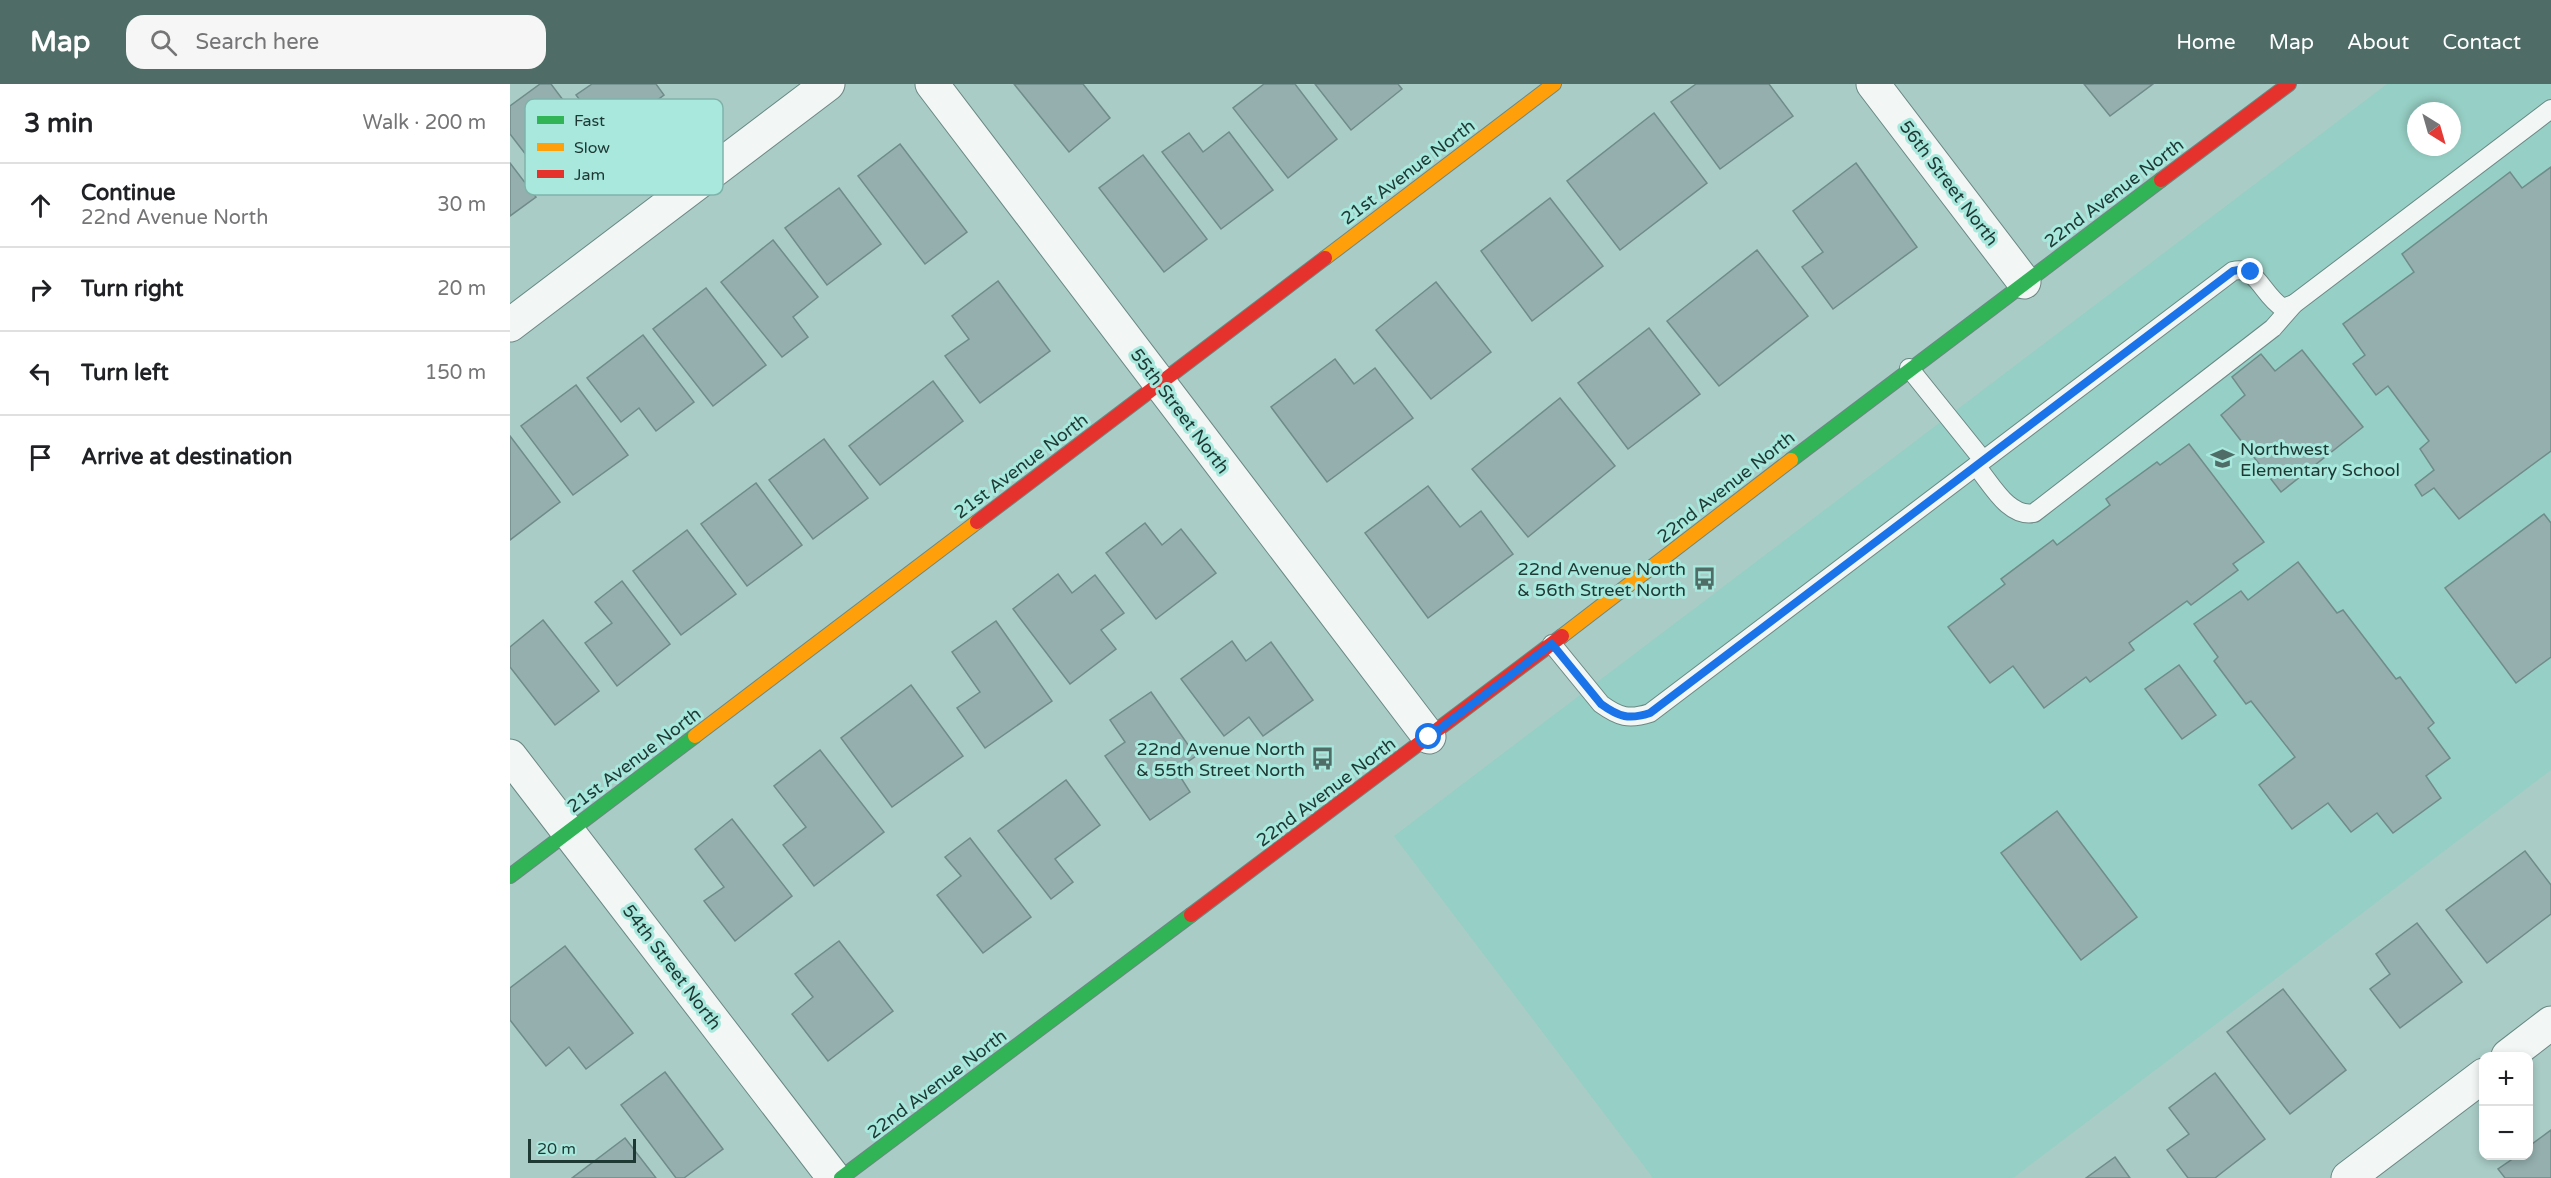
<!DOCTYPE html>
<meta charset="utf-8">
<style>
:root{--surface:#fff;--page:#f6f6f6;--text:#202124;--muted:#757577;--line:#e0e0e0;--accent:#4f6c67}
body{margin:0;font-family:"Varela Round",sans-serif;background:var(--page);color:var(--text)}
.controls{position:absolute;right:18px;bottom:18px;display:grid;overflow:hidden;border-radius:12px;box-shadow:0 3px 9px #0003}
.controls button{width:54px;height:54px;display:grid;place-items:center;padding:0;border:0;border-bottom:2px solid var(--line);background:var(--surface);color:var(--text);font:30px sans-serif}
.compass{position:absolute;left:1897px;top:18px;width:54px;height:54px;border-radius:50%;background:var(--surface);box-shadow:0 3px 9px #0003;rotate:143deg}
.scale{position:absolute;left:18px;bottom:15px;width:108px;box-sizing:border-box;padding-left:6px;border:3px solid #1e3834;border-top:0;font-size:16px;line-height:21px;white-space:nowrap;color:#1e3834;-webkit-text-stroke:4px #a8e8dd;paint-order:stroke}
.stop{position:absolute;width:18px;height:18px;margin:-14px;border:4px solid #1a73e8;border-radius:50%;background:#fff}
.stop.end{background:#1a73e8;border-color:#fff;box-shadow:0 2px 6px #0008}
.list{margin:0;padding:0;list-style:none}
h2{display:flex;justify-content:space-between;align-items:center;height:78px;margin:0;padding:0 24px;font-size:26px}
h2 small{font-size:20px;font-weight:400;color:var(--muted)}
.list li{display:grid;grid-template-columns:39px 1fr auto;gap:18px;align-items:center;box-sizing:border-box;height:84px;padding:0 24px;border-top:2px solid var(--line)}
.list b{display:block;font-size:22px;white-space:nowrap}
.list p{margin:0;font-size:20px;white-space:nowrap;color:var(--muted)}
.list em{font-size:20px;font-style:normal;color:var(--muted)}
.icon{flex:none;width:33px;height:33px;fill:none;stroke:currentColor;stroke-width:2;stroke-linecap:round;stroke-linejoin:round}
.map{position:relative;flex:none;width:2041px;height:1094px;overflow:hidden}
header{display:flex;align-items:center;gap:36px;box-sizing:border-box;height:84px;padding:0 30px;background:var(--accent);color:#fff}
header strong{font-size:28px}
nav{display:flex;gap:33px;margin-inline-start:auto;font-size:21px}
.search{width:420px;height:54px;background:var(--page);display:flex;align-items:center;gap:15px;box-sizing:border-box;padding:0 21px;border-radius:18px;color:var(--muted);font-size:22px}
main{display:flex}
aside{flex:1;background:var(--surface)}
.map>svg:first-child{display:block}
.built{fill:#96cfc5;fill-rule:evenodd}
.building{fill:#94afae;stroke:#6f8c8a;stroke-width:1.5}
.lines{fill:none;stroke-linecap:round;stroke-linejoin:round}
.lane-casing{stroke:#6b8883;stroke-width:20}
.street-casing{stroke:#6b8883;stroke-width:35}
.fast-casing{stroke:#6b8883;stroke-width:16}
.slow-casing{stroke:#6b8883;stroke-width:16}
.jam-casing{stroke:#6b8883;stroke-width:16}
.lane{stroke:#f2f7f6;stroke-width:18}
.street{stroke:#f2f7f6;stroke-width:33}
.fast{stroke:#30b455;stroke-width:14}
.slow{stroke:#ff9f0a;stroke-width:14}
.jam{stroke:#e5322d;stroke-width:14}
.route{stroke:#1a73e8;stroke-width:8}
.labels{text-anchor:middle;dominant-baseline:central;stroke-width:6;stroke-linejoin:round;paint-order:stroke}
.street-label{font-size:18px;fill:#1e3834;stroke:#a8e8dd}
.poi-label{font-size:18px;fill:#1e3834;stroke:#a8e8dd;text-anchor:end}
.key{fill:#a8e8dd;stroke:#7fb3aa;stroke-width:1.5}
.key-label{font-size:16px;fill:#1e3834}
</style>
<header>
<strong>Map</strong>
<div class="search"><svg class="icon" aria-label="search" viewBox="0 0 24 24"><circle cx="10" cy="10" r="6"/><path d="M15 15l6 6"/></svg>Search here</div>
<nav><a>Home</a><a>Map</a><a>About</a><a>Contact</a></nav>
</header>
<main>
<aside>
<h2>3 min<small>Walk · 200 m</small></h2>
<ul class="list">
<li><svg class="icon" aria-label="ahead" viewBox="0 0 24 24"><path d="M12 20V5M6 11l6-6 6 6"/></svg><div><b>Continue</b><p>22nd Avenue North</p></div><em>30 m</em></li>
<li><svg class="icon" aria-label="right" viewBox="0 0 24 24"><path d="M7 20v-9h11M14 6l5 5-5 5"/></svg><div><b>Turn right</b></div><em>20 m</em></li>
<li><svg class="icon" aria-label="left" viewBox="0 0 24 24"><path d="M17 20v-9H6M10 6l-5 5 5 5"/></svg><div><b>Turn left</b></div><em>150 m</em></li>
<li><svg class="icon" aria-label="arrive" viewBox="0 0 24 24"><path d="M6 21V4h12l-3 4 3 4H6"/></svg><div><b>Arrive at destination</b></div></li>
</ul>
</aside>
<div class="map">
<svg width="2041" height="1094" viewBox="0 0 2041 1094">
<rect width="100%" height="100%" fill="#a9ccc6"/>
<path class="built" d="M 1877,0 L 2041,0 L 2041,686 L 1503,1094 L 1143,1094 L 884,752 ZM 1906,27 L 1942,27 L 1942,63 L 1906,63 Z"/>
<g class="building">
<polygon points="30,0 41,0 90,65 40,102 0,50 0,22"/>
<polygon points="82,0 146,0 154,11 98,53 66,11"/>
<polygon points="504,0 573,0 600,34 559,68"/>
<polygon points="754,0 785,0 827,55 778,94 723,24"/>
<polygon points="805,0 888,0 892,5 841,46"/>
<polygon points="1186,0 1259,0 1283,32 1210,85 1161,18"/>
<polygon points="1574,0 1643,0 1600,32"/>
<polygon points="1144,29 1197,99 1110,166 1057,97"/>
<polygon points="719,48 763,106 711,145 652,68 679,49 693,68"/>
<polygon points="390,60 457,148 415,180 348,92"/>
<polygon points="633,71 697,155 654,188 589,104"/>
<polygon points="0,79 26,113 0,132"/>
<polygon points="1346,79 1407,163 1323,225 1292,183 1313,168 1283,127"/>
<polygon points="2041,83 2041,367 1949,435 1924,404 1912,412 1905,401 1924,386 1910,365 1919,357 1878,302 1866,311 1843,280 1855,271 1833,240 1904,188 1892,170 2000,88 2012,104"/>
<polygon points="329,104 371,160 317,201 275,144"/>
<polygon points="1040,114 1093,182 1022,237 971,167"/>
<polygon points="263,156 308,213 283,233 298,253 272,273 211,198"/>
<polygon points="1247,166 1298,232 1209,302 1157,237"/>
<polygon points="488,197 540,267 470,319 435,272 459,255 442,232"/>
<polygon points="926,198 981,268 921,315 866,246"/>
<polygon points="196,204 256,281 203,322 143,245"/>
<polygon points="1139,244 1190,310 1118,365 1068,299"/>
<polygon points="133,251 184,318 146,347 129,324 111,338 77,294"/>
<polygon points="1792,266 1853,343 1771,408 1711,331 1735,311 1722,293 1751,270 1765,287"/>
<polygon points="825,275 844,300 865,284 903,334 817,398 761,323"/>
<polygon points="423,297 453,337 370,401 339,362"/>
<polygon points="66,301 118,371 63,411 11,342"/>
<polygon points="1050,314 1105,382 1018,453 962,385"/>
<polygon points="0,352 50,418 0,456"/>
<polygon points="314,355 358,414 303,455 259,396"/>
<polygon points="1679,360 1754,458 1723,480 1728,486 1681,521 1677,517 1619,559 1624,566 1580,598 1576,593 1534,624 1503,582 1480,599 1438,543 1495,500 1491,495 1543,456 1547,461 1600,421 1596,415 1647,378 1650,381"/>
<polygon points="246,399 292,461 237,502 191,440"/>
<polygon points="918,402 950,443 971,427 1003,470 918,534 855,449"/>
<polygon points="2034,430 2041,439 2041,573 2006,599 1935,504"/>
<polygon points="635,439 652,461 671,445 706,489 646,535 596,469"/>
<polygon points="177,446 226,510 171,551 123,487"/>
<polygon points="1788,478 1827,529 1833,526 1886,595 1890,593 1924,639 1918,644 1940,674 1916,692 1931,714 1883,749 1867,729 1841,748 1818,719 1782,745 1749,701 1785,673 1741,617 1736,620 1704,577 1708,573 1684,540 1731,507 1738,516"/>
<polygon points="548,490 562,509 585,491 614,529 591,546 606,565 560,600 503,525"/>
<polygon points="112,497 160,560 107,602 75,559 102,539 85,518"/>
<polygon points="33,536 89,607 45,641 0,583 0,563"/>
<polygon points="486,537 542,617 475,664 447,624 470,608 442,568"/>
<polygon points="722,557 736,577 761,558 803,616 753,652 739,633 714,652 671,595"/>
<polygon points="1669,581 1706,631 1672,655 1635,605"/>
<polygon points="401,601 453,672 382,723 331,654"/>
<polygon points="641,608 686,672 666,686 680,708 640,736 595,672 615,658 600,636"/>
<polygon points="310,666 374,748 304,802 273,761 296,743 264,702"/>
<polygon points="556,696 590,741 545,775 563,798 541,815 488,747"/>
<polygon points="1547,727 1627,833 1571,876 1491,769"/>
<polygon points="222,735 282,812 225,857 194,817 214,803 185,765"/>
<polygon points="460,754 521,833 473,869 427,811 451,792 435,773"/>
<polygon points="2015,767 2041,801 2041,830 1977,879 1936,826"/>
<polygon points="1907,839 1952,898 1890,944 1860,905 1880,890 1866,870"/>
<polygon points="329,857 383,927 318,977 282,930 303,913 285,890"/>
<polygon points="55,862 123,949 76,985 59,963 36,982 0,936 0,904"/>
<polygon points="1773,905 1836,986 1780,1030 1717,948"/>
<polygon points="155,988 213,1065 174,1094 166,1094 111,1021"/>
<polygon points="1705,989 1755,1055 1705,1094 1678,1094 1657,1066 1679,1050 1659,1024"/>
<polygon points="2041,1046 2041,1094 1995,1094 1988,1085 2007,1072 2018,1072 2018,1063"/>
<polygon points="115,1054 146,1094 62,1094"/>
<polygon points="1605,1073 1620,1094 1576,1094"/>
</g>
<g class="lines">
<defs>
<g id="lane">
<polyline points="1399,284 1473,376"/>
<path d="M 1466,382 C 1481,399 1498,434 1524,429 L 1763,244 L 1784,220 L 2041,25"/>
<path d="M 1042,560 L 1091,620 C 1109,633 1119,636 1140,629 L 1723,187 C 1747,181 1752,211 1773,224 L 1784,220"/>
</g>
<g id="street">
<polyline points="422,0 919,653"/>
<polyline points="1363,0 1514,198"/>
<polyline points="0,241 318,0"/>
<polyline points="0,672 324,1094"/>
<polyline points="1998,972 2041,939"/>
<polyline points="1838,1094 1974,991"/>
</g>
<g id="fast">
<polyline points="1281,376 1651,96"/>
<polyline points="0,792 185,652"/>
<polyline points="331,1094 681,831"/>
</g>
<g id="slow">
<polyline points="815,174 1044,0"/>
<polyline points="1052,552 1281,376"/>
<polyline points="185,652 467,438"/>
</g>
<g id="jam">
<polyline points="1651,96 1779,0"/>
<polyline points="467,438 815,174"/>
<polyline points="681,831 1052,552"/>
</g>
</defs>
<use href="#lane" class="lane-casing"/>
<use href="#street" class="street-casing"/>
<use href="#fast" class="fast-casing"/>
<use href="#slow" class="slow-casing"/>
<use href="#jam" class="jam-casing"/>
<use href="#lane" class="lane"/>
<use href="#street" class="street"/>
<use href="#fast" class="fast"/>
<use href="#slow" class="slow"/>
<use href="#jam" class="jam"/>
</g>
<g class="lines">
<path class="route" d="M 919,653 L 1042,560 L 1091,620 C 1109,633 1119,636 1140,629 L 1723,187 L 1734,185 L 1741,188"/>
</g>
<defs>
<symbol id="school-bare" viewBox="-9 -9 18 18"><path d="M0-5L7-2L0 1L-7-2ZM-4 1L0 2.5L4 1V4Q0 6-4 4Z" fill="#4f6c67" stroke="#a8e8dd" stroke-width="2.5" paint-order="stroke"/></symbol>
<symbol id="bus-bare" viewBox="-9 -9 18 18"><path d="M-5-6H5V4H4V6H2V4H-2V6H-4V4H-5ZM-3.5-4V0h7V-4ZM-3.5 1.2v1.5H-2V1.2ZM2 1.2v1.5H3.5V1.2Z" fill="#4f6c67" stroke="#a8e8dd" stroke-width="2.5" paint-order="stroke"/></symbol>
</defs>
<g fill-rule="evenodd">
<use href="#school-bare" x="1696" y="358" width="33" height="33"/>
<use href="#bus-bare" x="1178" y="478" width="33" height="33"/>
<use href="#bus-bare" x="796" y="658" width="33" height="33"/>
</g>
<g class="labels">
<g class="street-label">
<text transform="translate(898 88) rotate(-37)">21st Avenue North</text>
<text transform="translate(1439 99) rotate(53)">56th Street North</text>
<text transform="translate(1604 109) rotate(-37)">22nd Avenue North</text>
<text transform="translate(670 327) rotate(53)">55th Street North</text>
<text transform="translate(511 382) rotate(-37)">21st Avenue North</text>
<text transform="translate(1216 403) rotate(-38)">22nd Avenue North</text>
<text transform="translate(124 676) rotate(-37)">21st Avenue North</text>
<text transform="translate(816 708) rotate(-37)">22nd Avenue North</text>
<text transform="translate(162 883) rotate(53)">54th Street North</text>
<text transform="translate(427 1000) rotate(-37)">22nd Avenue North</text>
</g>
<g class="poi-label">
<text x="1730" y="365" text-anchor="start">Northwest<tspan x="1730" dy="21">Elementary School</tspan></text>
<text x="1176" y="485">22nd Avenue North<tspan x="1176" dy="21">&amp; 56th Street North</tspan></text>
<text x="795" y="665">22nd Avenue North<tspan x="795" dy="21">&amp; 55th Street North</tspan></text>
</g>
</g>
<rect x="15" y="15" width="198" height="96" rx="9" class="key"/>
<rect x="27" y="32" width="27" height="8" fill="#30b455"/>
<rect x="27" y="59" width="27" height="8" fill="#ff9f0a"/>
<rect x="27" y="86" width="27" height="8" fill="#e5322d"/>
<g class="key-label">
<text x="64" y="42">Fast</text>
<text x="64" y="69">Slow</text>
<text x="64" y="96">Jam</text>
</g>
</svg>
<div class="controls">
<button>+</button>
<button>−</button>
</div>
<svg class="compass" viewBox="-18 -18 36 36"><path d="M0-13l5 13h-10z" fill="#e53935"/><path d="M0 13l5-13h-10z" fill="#757577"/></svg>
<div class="scale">20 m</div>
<div class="stop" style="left:919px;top:653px"></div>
<div class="stop end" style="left:1741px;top:188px"></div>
</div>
</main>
